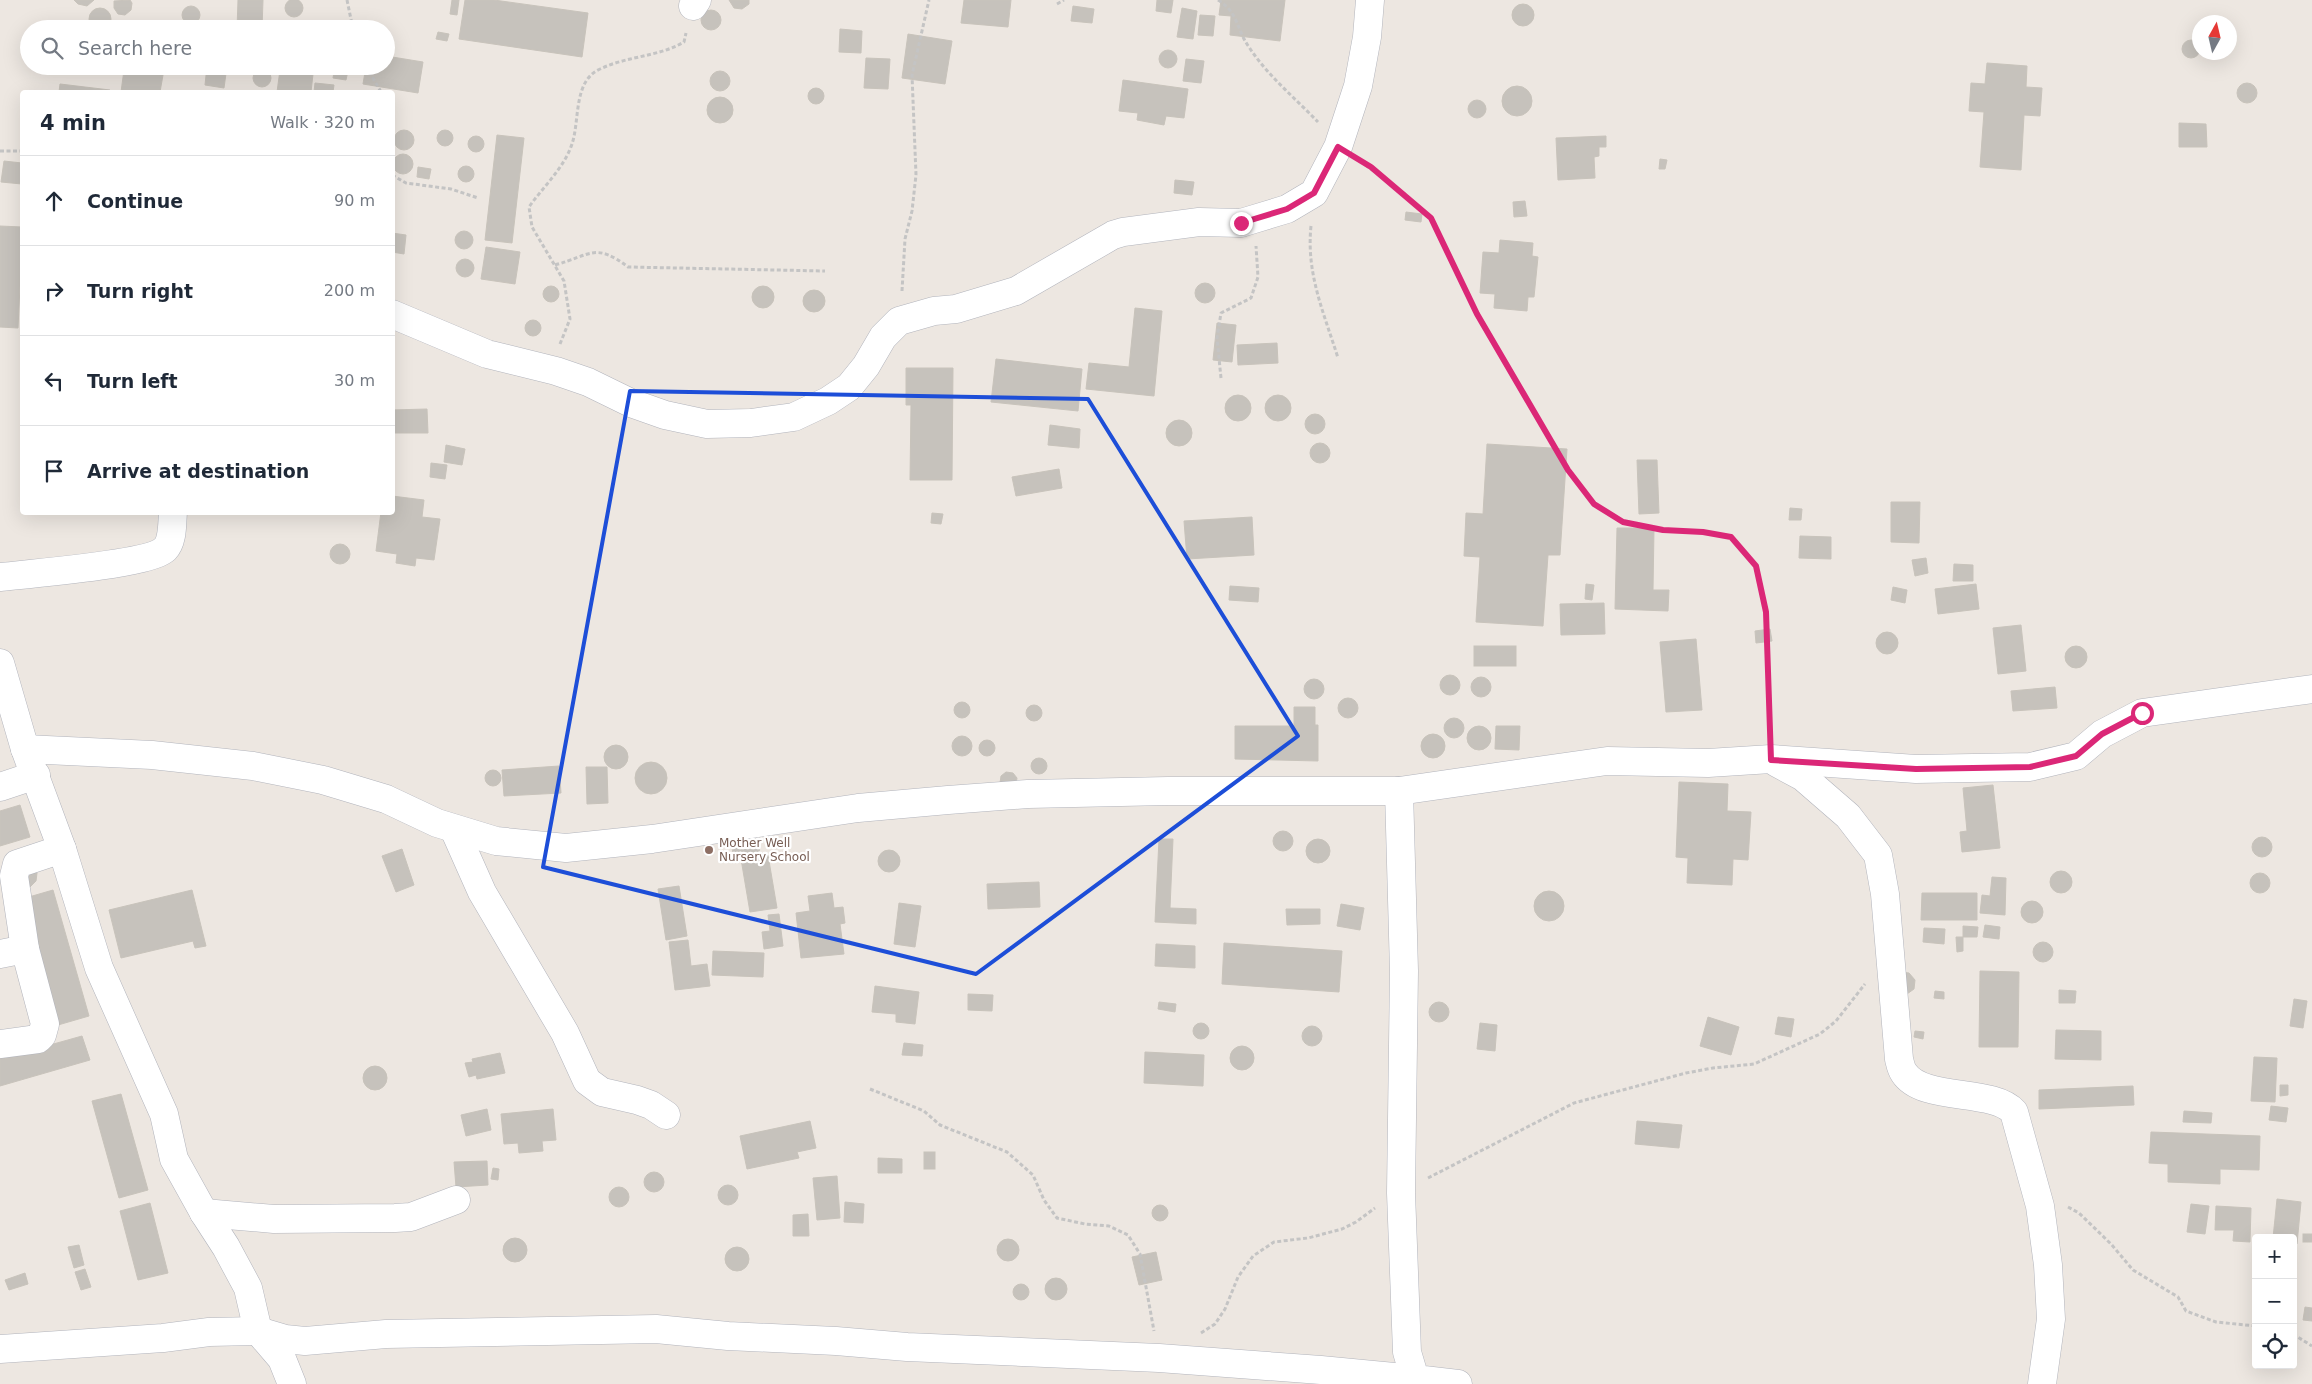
<!DOCTYPE html>
<meta charset="utf-8">
<style>
:root{--surface:#fff;--page:#f2f2f3;--text:#1f2937;--muted:#747a83;--line:#e0e1e3}
body{margin:0;font-family:"DejaVu Sans",sans-serif;background:var(--page);color:var(--text)}
.controls{position:absolute;right:15px;bottom:15px;display:grid;overflow:hidden;border-radius:5px;box-shadow:0 5px 20px #0002}
.controls button{width:45px;height:45px;display:grid;place-items:center;padding:0;border:0;border-bottom:1px solid var(--line);background:var(--surface);color:var(--text);font:25px sans-serif}
.compass{position:absolute;left:2192px;top:15px;width:45px;height:45px;border-radius:50%;background:var(--surface);box-shadow:0 5px 20px #0002;rotate:8deg}
.stop{position:absolute;width:15px;height:15px;margin:-11px;border:4px solid #db2777;border-radius:50%;background:#fff}
.stop.end{background:#db2777;border-color:#fff;box-shadow:0 1px 5px #0008}
.list{margin:0;padding:0;list-style:none}
h2{display:flex;justify-content:space-between;align-items:center;height:65px;margin:0;padding:0 20px;font-size:21px}
h2 small{font-size:16px;font-weight:400;color:var(--muted)}
.list li{display:grid;grid-template-columns:32px 1fr auto;gap:15px;align-items:center;box-sizing:border-box;height:90px;padding:0 20px;border-top:1px solid var(--line)}
.list b{display:block;font-size:19px;white-space:nowrap}
.list em{font-size:16px;font-style:normal;color:var(--muted)}
.icon{flex:none;width:28px;height:28px;fill:none;stroke:currentColor;stroke-width:2;stroke-linecap:round;stroke-linejoin:round}
.map{position:relative;flex:none;width:2312px;height:1384px;overflow:hidden}
.search{position:absolute;background:var(--surface);box-shadow:0 5px 20px #0002;left:20px;top:20px;width:375px;height:55px;display:flex;align-items:center;gap:12px;box-sizing:border-box;padding:0 18px;border-radius:28px;color:var(--muted);font-size:19px}
.panel{position:absolute;background:var(--surface);box-shadow:0 5px 20px #0002;left:20px;top:90px;width:375px;height:425px;border-radius:5px}
.map>svg:first-child{display:block}
.building{fill:#c6c2bc;stroke:#c8c3bb}
.lines{fill:none;stroke-linecap:round;stroke-linejoin:round}
.minor-casing{stroke:#b2b4bc;stroke-width:29}
.path{stroke:#c4c4c4;stroke-width:3;stroke-dasharray:4 2.5;stroke-linecap:butt}
.minor{stroke:#fff;stroke-width:28}
.route{stroke:#db2777;stroke-width:6}
.marked{fill:none;stroke:#1d4ed8;stroke-width:4;stroke-linejoin:round}
.education-dot{fill:#8d6e63;stroke:#fff;stroke-width:2}
.labels{text-anchor:middle;dominant-baseline:central;stroke-width:4.5;stroke-linejoin:round;paint-order:stroke}
.education-label{font-size:12px;fill:#785e54;stroke:#fff;text-anchor:start}
</style>
<div class="map">
<svg width="2312" height="1384" viewBox="0 0 2312 1384">
<rect width="100%" height="100%" fill="#ede7e1"/>
<g class="building">
<circle cx="294" cy="8" r="9"/>
<polygon points="74,0 94,0 87,6 78,4"/>
<polygon points="130,0 132,3 131,10 125,15 118,14 114,8 114,1"/>
<polygon points="238,0 263,0 262,29 237,29"/>
<polygon points="452,0 459,0 457,15 450,14"/>
<polygon points="465,0 494,0 588,13 582,57 459,39"/>
<polygon points="729,0 749,0 749,4 742,9 734,8"/>
<polygon points="964,0 1011,0 1008,27 961,23"/>
<polygon points="1157,0 1173,0 1171,13 1156,11"/>
<polygon points="1221,0 1285,0 1280,41 1230,35 1231,16 1219,15"/>
<circle cx="1523" cy="15" r="11"/>
<circle cx="191" cy="15" r="9"/>
<polygon points="1073,6 1094,9 1092,23 1071,21"/>
<circle cx="100" cy="19" r="11"/>
<polygon points="1182,8 1197,11 1193,39 1177,37"/>
<circle cx="711" cy="20" r="10"/>
<polygon points="1200,15 1215,16 1213,36 1198,35"/>
<polygon points="292,23 299,24 303,29 286,29"/>
<polygon points="840,29 862,31 861,53 839,52"/>
<polygon points="438,32 449,34 447,41 436,39"/>
<polygon points="908,34 952,41 945,84 902,78"/>
<circle cx="2191" cy="49" r="9"/>
<circle cx="1168" cy="59" r="9"/>
<polygon points="386,56 423,62 418,93 363,84 366,66 386,66"/>
<polygon points="866,58 890,59 888,89 864,88"/>
<polygon points="1186,59 1204,61 1201,83 1183,81"/>
<polygon points="1987,63 2027,66 2026,87 2042,88 2040,116 2024,115 2021,170 1980,167 1984,112 1969,111 1971,83 1985,84"/>
<polygon points="207,66 227,66 224,88 205,85"/>
<polygon points="335,66 349,66 346,80 333,78"/>
<circle cx="262" cy="78" r="9"/>
<polygon points="124,70 163,75 160,92 121,92"/>
<polygon points="280,70 313,74 311,92 277,92"/>
<circle cx="720" cy="81" r="10"/>
<polygon points="1123,80 1188,89 1184,118 1166,116 1164,125 1137,120 1138,113 1119,111"/>
<polygon points="315,83 334,85 333,92 314,92"/>
<circle cx="2247" cy="93" r="10"/>
<polygon points="60,84 110,90 110,92 59,92"/>
<circle cx="1517" cy="101" r="15"/>
<circle cx="816" cy="96" r="8"/>
<circle cx="720" cy="110" r="13"/>
<circle cx="1477" cy="109" r="9"/>
<polygon points="2179,123 2206,124 2207,147 2179,147"/>
<circle cx="404" cy="140" r="10"/>
<circle cx="445" cy="138" r="8"/>
<polygon points="497,135 524,138 512,243 485,240"/>
<polygon points="1606,136 1606,147 1599,147 1599,156 1594,157 1595,178 1558,180 1556,138"/>
<circle cx="476" cy="144" r="8"/>
<circle cx="403" cy="164" r="10"/>
<polygon points="1660,159 1667,160 1665,169 1659,169"/>
<polygon points="4,161 22,163 22,184 1,182"/>
<circle cx="466" cy="174" r="8"/>
<polygon points="418,167 431,169 429,179 417,177"/>
<polygon points="1175,180 1194,182 1192,195 1174,193"/>
<polygon points="1525,201 1527,216 1514,217 1513,202"/>
<polygon points="1406,212 1422,214 1421,222 1405,220"/>
<polygon points="0,226 22,227 22,265 21,265 18,328 0,327"/>
<circle cx="464" cy="240" r="9"/>
<polygon points="392,233 406,235 404,254 392,252"/>
<polygon points="1500,240 1533,243 1532,256 1538,257 1534,297 1528,297 1527,311 1494,308 1495,294 1480,293 1483,252 1499,253"/>
<polygon points="486,247 520,252 515,284 481,279"/>
<circle cx="465" cy="268" r="9"/>
<circle cx="1205" cy="293" r="10"/>
<circle cx="551" cy="294" r="8"/>
<circle cx="763" cy="297" r="11"/>
<circle cx="814" cy="301" r="11"/>
<polygon points="1135,308 1162,311 1154,396 1086,389 1089,363 1129,367"/>
<circle cx="533" cy="328" r="8"/>
<polygon points="1217,323 1236,325 1232,362 1213,360"/>
<polygon points="1277,343 1278,363 1238,365 1237,345"/>
<polygon points="996,359 1082,369 1078,411 991,402"/>
<polygon points="906,368 953,368 952,480 910,480 911,405 906,405"/>
<circle cx="1278" cy="408" r="13"/>
<circle cx="1238" cy="408" r="13"/>
<polygon points="427,409 428,433 392,433 392,410"/>
<circle cx="1315" cy="424" r="10"/>
<circle cx="1179" cy="433" r="13"/>
<polygon points="1050,425 1080,429 1079,448 1048,445"/>
<circle cx="1320" cy="453" r="10"/>
<polygon points="1487,444 1567,449 1560,555 1548,555 1543,626 1476,622 1480,557 1464,556 1466,513 1483,514"/>
<polygon points="446,445 465,449 462,465 444,462"/>
<polygon points="1637,460 1657,460 1659,513 1639,514"/>
<polygon points="431,463 447,465 445,479 430,477"/>
<polygon points="1059,469 1062,488 1016,496 1012,477"/>
<polygon points="392,496 424,500 422,517 440,519 434,560 416,558 415,566 396,563 397,554 376,551 381,512 392,512"/>
<polygon points="1891,502 1920,502 1919,543 1891,542"/>
<polygon points="1790,508 1802,509 1801,520 1789,520"/>
<polygon points="932,513 943,514 941,524 931,523"/>
<polygon points="1252,517 1254,555 1187,559 1184,521"/>
<polygon points="1617,528 1654,528 1653,590 1669,590 1668,611 1615,609"/>
<polygon points="1800,536 1831,537 1831,559 1799,558"/>
<circle cx="340" cy="554" r="10"/>
<polygon points="1926,558 1928,573 1915,576 1912,560"/>
<polygon points="1954,564 1973,565 1973,581 1953,581"/>
<polygon points="1586,584 1594,585 1592,600 1585,599"/>
<polygon points="1976,584 1979,609 1938,614 1935,589"/>
<polygon points="1230,586 1259,588 1258,602 1229,600"/>
<polygon points="1893,587 1907,590 1905,603 1891,600"/>
<polygon points="1604,603 1605,634 1561,635 1560,604"/>
<polygon points="2021,625 2026,671 1998,674 1993,628"/>
<polygon points="1770,629 1772,641 1756,643 1755,631"/>
<circle cx="1887" cy="643" r="11"/>
<polygon points="1696,639 1702,710 1666,712 1660,642"/>
<circle cx="2076" cy="657" r="11"/>
<rect x="1474" y="646" width="42" height="20"/>
<circle cx="1450" cy="685" r="10"/>
<circle cx="1481" cy="687" r="10"/>
<circle cx="1314" cy="689" r="10"/>
<polygon points="2055,687 2057,708 2013,711 2011,691"/>
<circle cx="1348" cy="708" r="10"/>
<circle cx="962" cy="710" r="8"/>
<circle cx="1034" cy="713" r="8"/>
<polygon points="1294,707 1315,707 1315,725 1318,725 1318,761 1235,759 1235,726 1294,726"/>
<circle cx="1454" cy="728" r="10"/>
<polygon points="1496,726 1520,726 1519,750 1495,749"/>
<circle cx="1479" cy="738" r="12"/>
<circle cx="1433" cy="746" r="12"/>
<circle cx="962" cy="746" r="10"/>
<circle cx="987" cy="748" r="8"/>
<circle cx="616" cy="757" r="12"/>
<circle cx="1039" cy="766" r="8"/>
<circle cx="651" cy="778" r="16"/>
<polygon points="559,766 561,793 504,796 502,770"/>
<polygon points="586,767 607,767 608,803 587,804"/>
<circle cx="493" cy="778" r="8"/>
<polygon points="1006,772 1013,773 1017,778 1016,784 1000,783 1001,776"/>
<polygon points="1679,782 1728,784 1727,811 1751,812 1748,860 1733,859 1732,885 1687,883 1688,858 1676,857"/>
<polygon points="1993,785 2000,848 1962,852 1960,832 1967,831 1963,788"/>
<polygon points="20,805 30,837 0,846 0,811"/>
<circle cx="1283" cy="841" r="10"/>
<polygon points="756,832 760,854 734,858 730,837"/>
<circle cx="2262" cy="847" r="10"/>
<circle cx="1318" cy="851" r="12"/>
<polygon points="1159,839 1173,839 1170,908 1196,909 1196,924 1155,922"/>
<polygon points="402,849 414,885 396,892 382,856"/>
<circle cx="889" cy="861" r="11"/>
<polygon points="768,855 777,908 750,912 741,859"/>
<polygon points="32,866 37,873 36,881 30,887 21,886"/>
<circle cx="2061" cy="882" r="11"/>
<circle cx="2260" cy="883" r="10"/>
<polygon points="1992,877 2006,878 2005,915 1980,913 1982,895 1990,896"/>
<polygon points="1039,882 1040,907 988,909 987,884"/>
<polygon points="679,886 687,936 666,940 658,889"/>
<polygon points="53,890 89,1016 58,1025 22,899"/>
<polygon points="192,890 206,946 195,948 193,941 121,958 109,910"/>
<circle cx="1549" cy="906" r="15"/>
<polygon points="832,893 834,908 843,907 845,923 840,924 844,954 801,958 796,913 810,911 808,896"/>
<polygon points="1922,893 1977,893 1977,920 1921,920"/>
<circle cx="2032" cy="912" r="11"/>
<polygon points="899,903 921,906 915,947 894,944"/>
<polygon points="1341,904 1364,908 1360,930 1337,926"/>
<polygon points="1286,909 1320,909 1320,924 1287,925"/>
<polygon points="779,914 783,946 764,949 762,932 770,931 768,915"/>
<polygon points="1985,925 2000,927 1999,939 1983,937"/>
<polygon points="1963,926 1978,927 1977,937 1963,937"/>
<polygon points="1924,928 1945,929 1944,944 1923,942"/>
<polygon points="1956,937 1963,937 1963,951 1957,952"/>
<polygon points="688,940 691,966 707,964 710,986 675,990 669,942"/>
<circle cx="2043" cy="952" r="10"/>
<polygon points="1224,943 1342,951 1339,992 1222,984"/>
<polygon points="1156,944 1195,946 1195,968 1155,966"/>
<polygon points="713,951 764,953 763,977 712,975"/>
<polygon points="1980,971 2019,972 2018,1047 1979,1047"/>
<polygon points="1900,972 1909,973 1915,980 1914,989 1907,994"/>
<polygon points="875,986 919,992 915,1024 896,1022 896,1014 872,1012"/>
<polygon points="2059,990 2076,991 2075,1003 2059,1003"/>
<polygon points="1935,991 1944,992 1944,999 1934,998"/>
<polygon points="968,994 993,995 992,1011 968,1010"/>
<polygon points="2294,999 2307,1001 2303,1028 2290,1026"/>
<polygon points="1159,1002 1176,1004 1175,1012 1158,1009"/>
<circle cx="1439" cy="1012" r="10"/>
<polygon points="1708,1017 1739,1027 1731,1055 1700,1046"/>
<polygon points="1778,1017 1794,1019 1791,1037 1775,1034"/>
<circle cx="1201" cy="1031" r="8"/>
<polygon points="1480,1023 1497,1025 1495,1051 1477,1049"/>
<circle cx="1312" cy="1036" r="10"/>
<polygon points="2056,1030 2101,1031 2101,1060 2055,1059"/>
<polygon points="1915,1031 1924,1032 1923,1039 1914,1037"/>
<polygon points="82,1036 90,1060 0,1086 0,1059"/>
<polygon points="904,1043 923,1045 922,1056 902,1055"/>
<circle cx="1242" cy="1058" r="12"/>
<polygon points="1145,1052 1204,1055 1203,1086 1144,1083"/>
<polygon points="500,1053 505,1073 477,1079 476,1075 469,1077 465,1063 473,1062 472,1059"/>
<polygon points="2254,1057 2277,1058 2275,1102 2251,1101"/>
<circle cx="375" cy="1078" r="12"/>
<polygon points="2280,1085 2288,1085 2288,1095 2280,1096"/>
<polygon points="2133,1086 2134,1105 2039,1109 2039,1090"/>
<polygon points="121,1094 148,1190 119,1198 92,1101"/>
<polygon points="2271,1106 2288,1108 2286,1122 2269,1120"/>
<polygon points="487,1109 491,1130 466,1136 461,1115"/>
<polygon points="553,1109 556,1140 542,1141 543,1151 519,1153 518,1143 504,1144 501,1114"/>
<polygon points="2184,1111 2212,1113 2211,1123 2183,1122"/>
<polygon points="810,1121 816,1148 797,1152 799,1158 747,1169 740,1136"/>
<polygon points="1637,1121 1682,1125 1679,1148 1635,1144"/>
<polygon points="2151,1132 2260,1136 2259,1170 2220,1169 2220,1184 2168,1182 2168,1164 2149,1163"/>
<rect x="924" y="1152" width="11" height="17"/>
<polygon points="878,1158 902,1159 902,1173 878,1173"/>
<polygon points="487,1161 488,1185 456,1187 454,1162"/>
<polygon points="493,1168 499,1169 498,1180 491,1179"/>
<circle cx="654" cy="1182" r="10"/>
<polygon points="837,1176 840,1218 817,1220 813,1178"/>
<circle cx="728" cy="1195" r="10"/>
<circle cx="619" cy="1197" r="10"/>
<polygon points="2277,1199 2301,1202 2297,1244 2293,1243 2293,1238 2273,1238"/>
<polygon points="845,1202 864,1204 863,1223 844,1222"/>
<polygon points="150,1203 168,1273 138,1280 120,1211"/>
<polygon points="2191,1204 2209,1206 2205,1234 2187,1232"/>
<circle cx="1160" cy="1213" r="8"/>
<polygon points="2216,1206 2251,1208 2250,1242 2233,1241 2234,1230 2215,1230"/>
<polygon points="808,1214 809,1236 793,1236 793,1215"/>
<rect x="2303" y="1234" width="9" height="8"/>
<circle cx="515" cy="1250" r="12"/>
<circle cx="1008" cy="1250" r="11"/>
<polygon points="79,1245 84,1265 74,1268 68,1247"/>
<circle cx="737" cy="1259" r="12"/>
<polygon points="1156,1252 1162,1280 1139,1285 1132,1257"/>
<polygon points="85,1269 91,1287 81,1290 75,1272"/>
<polygon points="25,1273 28,1284 9,1290 5,1280"/>
<circle cx="1056" cy="1289" r="11"/>
<circle cx="1021" cy="1292" r="8"/>
<polygon points="2305,1307 2312,1308 2312,1321 2303,1320"/>
</g>
<g class="lines">
<defs>
<g id="minor">
<polyline points="693,6 697,0"/>
<polyline points="392,314 487,354 556,371 588,382 631,403 665,415 707,424 751,423 794,417 828,401 849,387 866,366 883,337 899,321 934,311 956,309 1016,291 1113,235 1123,232 1199,222 1241,223 1287,209 1314,193 1338,147 1358,86 1367,37 1370,0"/>
<path d="M 0,577 C 28,574 150,564 165,549 C 173,541 172,523 173,512"/>
<polyline points="0,663 25,749 62,849 99,968 164,1114 174,1159 204,1213 226,1247 248,1288 258,1331 282,1359 292,1384"/>
<polyline points="25,749 152,755 253,766 323,780 386,799 437,823 496,841 566,848 652,839 858,808 948,800 1028,794 1168,791 1399,791 1607,761 1708,763 1771,759 1916,769 2030,767 2076,756 2102,734 2142,713 2312,689"/>
<path d="M 1777,763 L 1803,777 L 1848,816 L 1878,855 L 1885,894 L 1899,1059 C 1900,1063 1901,1069 1904,1073 C 1923,1102 1993,1088 2014,1112 L 2040,1206 L 2048,1265 L 2051,1319 L 2042,1384"/>
<polyline points="0,787 36,775"/>
<polyline points="1399,791 1404,971 1401,1193 1407,1352 1415,1379 1458,1384"/>
<polyline points="454,829 482,892 565,1033 587,1081 602,1092 637,1100 651,1105 666,1115"/>
<polyline points="0,954 25,949"/>
<polyline points="0,1044 38,1039 42,1035 45,1024 25,949 14,876 17,864 62,849"/>
<polyline points="204,1213 274,1219 395,1218 411,1217 456,1200"/>
<polyline points="0,1349 163,1338 209,1332 258,1331 285,1339 305,1341 386,1334 656,1329 728,1336 836,1341 907,1347 1159,1358 1321,1370 1415,1379"/>
</g>
</defs>
<use href="#minor" class="minor-casing"/>
<g class="path">
<polyline points="347,0 353,29"/>
<path d="M 1218,0 C 1239,13 1236,29 1249,47 C 1267,75 1295,98 1318,122"/>
<polyline points="1057,4 1064,0"/>
<polyline points="366,66 381,92"/>
<polyline points="0,151 22,151"/>
<polyline points="1360,161 1406,195 1431,218 1477,314 1568,470 1594,504 1623,522 1663,530 1703,532 1731,537 1755,566 1766,612 1770,731"/>
<polyline points="392,175 406,183 451,189 478,198"/>
<path d="M 1311,226 C 1306,274 1324,313 1338,358"/>
<path d="M 555,265 C 591,255 595,242 628,267 L 825,271"/>
<polyline points="902,291 905,239 912,211 916,175 912,75 929,0"/>
<path d="M 560,344 L 570,319 L 564,281 L 532,227 L 529,207 C 543,187 564,168 572,144 C 580,120 573,81 600,69 C 627,56 658,57 684,42 L 686,33"/>
<polyline points="1221,378 1217,338 1221,313 1251,298 1258,277 1256,246"/>
<polyline points="870,1089 924,1111 940,1125 1007,1152 1033,1175 1044,1200 1057,1218 1085,1224 1109,1226 1128,1235 1140,1254 1154,1331"/>
<polyline points="1428,1178 1574,1103 1686,1073 1713,1068 1754,1064 1820,1034 1836,1021 1865,984"/>
<polyline points="2068,1207 2079,1213 2111,1244 2133,1270 2178,1297 2186,1311 2216,1322 2256,1326"/>
<polyline points="1201,1333 1215,1324 1225,1309 1238,1277 1253,1256 1274,1242 1308,1238 1342,1229 1356,1222 1375,1208"/>
<polyline points="2293,1334 2312,1346"/>
</g>
<use href="#minor" class="minor"/>
</g>
<g class="lines">
<polyline class="route" points="1241,223 1287,209 1314,193 1338,147 1371,167 1431,218 1477,314 1568,470 1594,504 1623,522 1663,530 1703,532 1731,537 1756,566 1766,612 1771,760 1916,769 2030,767 2076,756 2102,734 2142,713"/>
</g>
<path class="marked" d="M 630,391 L 1088,399 L 1298,736 L 976,974 L 543,867 Z"/>
<circle class="education-dot" cx="709" cy="850" r="5"/>
<g class="labels">
<g class="education-label">
<text x="719" y="843">Mother Well<tspan x="719" dy="14">Nursery School</tspan></text>
</g>
</g>
</svg>
<div class="controls">
<button>+</button>
<button>−</button>
<button><svg class="icon" aria-label="locate" viewBox="0 0 24 24"><circle cx="12" cy="12" r="6"/><path d="M12 2v4M12 18v4M2 12h4M18 12h4"/></svg></button>
</div>
<svg class="compass" viewBox="-18 -18 36 36"><path d="M0-13l5 13h-10z" fill="#e53935"/><path d="M0 13l5-13h-10z" fill="#747a83"/></svg>
<div class="stop" style="left:2142px;top:713px"></div>
<div class="stop end" style="left:1241px;top:223px"></div>
<div class="search"><svg class="icon" aria-label="search" viewBox="0 0 24 24"><circle cx="10" cy="10" r="6"/><path d="M15 15l6 6"/></svg>Search here</div>
<section class="panel">
<h2>4 min<small>Walk · 320 m</small></h2>
<ul class="list">
<li><svg class="icon" aria-label="ahead" viewBox="0 0 24 24"><path d="M12 20V5M6 11l6-6 6 6"/></svg><div><b>Continue</b></div><em>90 m</em></li>
<li><svg class="icon" aria-label="right" viewBox="0 0 24 24"><path d="M7 20v-9h11M14 6l5 5-5 5"/></svg><div><b>Turn right</b></div><em>200 m</em></li>
<li><svg class="icon" aria-label="left" viewBox="0 0 24 24"><path d="M17 20v-9H6M10 6l-5 5 5 5"/></svg><div><b>Turn left</b></div><em>30 m</em></li>
<li><svg class="icon" aria-label="arrive" viewBox="0 0 24 24"><path d="M6 21V4h12l-3 4 3 4H6"/></svg><div><b>Arrive at destination</b></div></li>
</ul>
</section>
</div>
